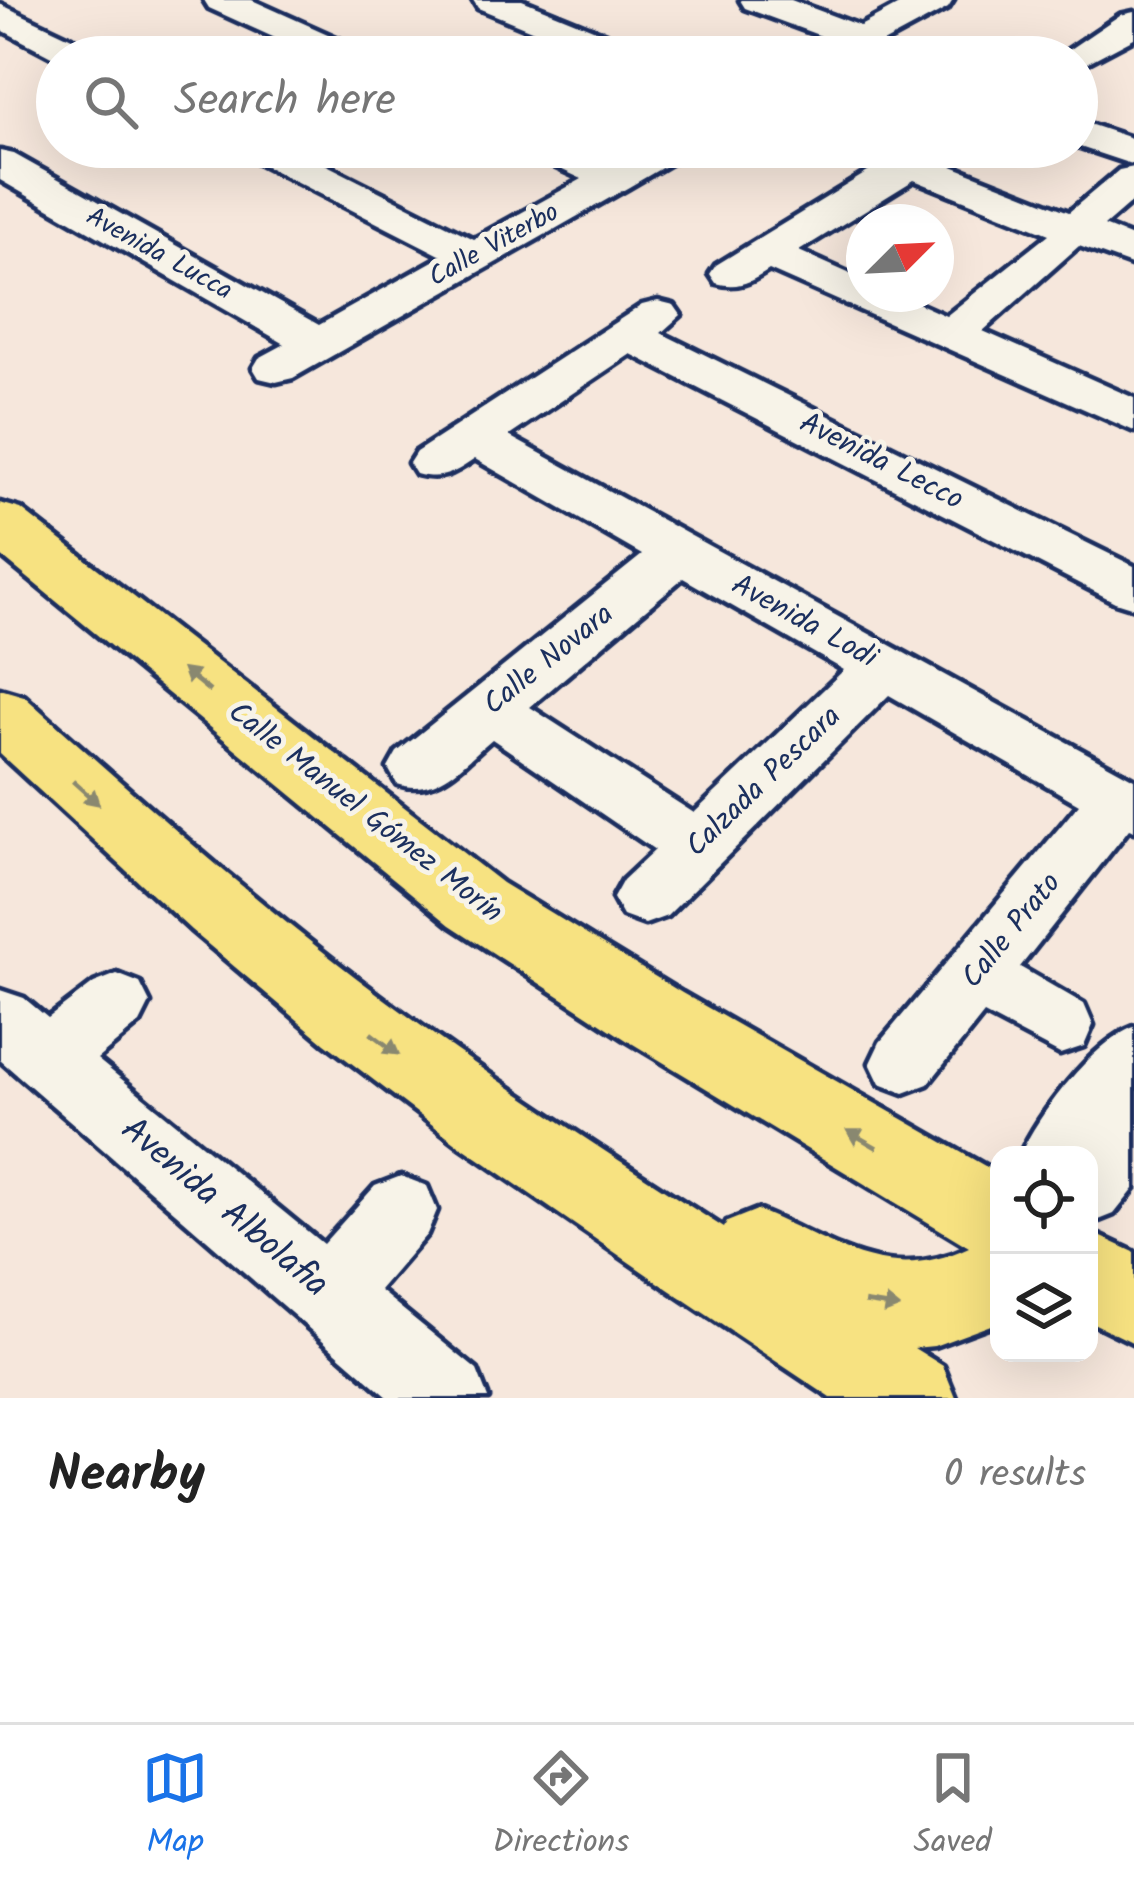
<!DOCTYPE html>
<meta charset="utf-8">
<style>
:root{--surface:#fff;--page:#f2f2f2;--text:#222;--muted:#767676;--line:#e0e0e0;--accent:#1a73e8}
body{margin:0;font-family:Kalam,sans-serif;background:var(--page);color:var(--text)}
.controls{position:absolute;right:36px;bottom:36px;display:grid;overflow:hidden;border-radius:24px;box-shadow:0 12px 48px #0002}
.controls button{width:108px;height:108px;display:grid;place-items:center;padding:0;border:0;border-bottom:3px solid var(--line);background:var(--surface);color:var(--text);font:60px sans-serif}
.compass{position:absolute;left:846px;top:204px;width:108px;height:108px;border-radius:50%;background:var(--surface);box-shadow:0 12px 48px #0002;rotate:66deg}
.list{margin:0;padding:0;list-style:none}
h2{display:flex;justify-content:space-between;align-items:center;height:156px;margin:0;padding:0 48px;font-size:51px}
h2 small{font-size:39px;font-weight:400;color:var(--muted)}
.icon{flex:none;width:66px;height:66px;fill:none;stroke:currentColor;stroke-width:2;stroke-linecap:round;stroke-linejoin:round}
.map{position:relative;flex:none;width:1134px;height:1398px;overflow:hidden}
.search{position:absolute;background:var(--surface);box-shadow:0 12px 48px #0002;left:36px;right:36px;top:36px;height:132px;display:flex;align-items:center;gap:30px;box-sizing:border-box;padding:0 42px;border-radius:66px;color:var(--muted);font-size:45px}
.sheet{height:324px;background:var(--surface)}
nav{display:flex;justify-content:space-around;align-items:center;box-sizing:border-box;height:168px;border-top:3px solid var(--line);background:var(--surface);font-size:33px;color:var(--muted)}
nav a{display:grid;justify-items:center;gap:6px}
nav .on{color:var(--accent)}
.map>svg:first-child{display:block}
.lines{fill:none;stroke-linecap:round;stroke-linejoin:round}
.minor-casing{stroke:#1b2f5e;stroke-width:9}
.major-casing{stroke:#1b2f5e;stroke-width:9}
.minor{fill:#f7f3e8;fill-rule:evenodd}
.major{fill:#f7e281;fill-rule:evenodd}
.oneway{fill:#898870}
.labels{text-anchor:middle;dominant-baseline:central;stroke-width:10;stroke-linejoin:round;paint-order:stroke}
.far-street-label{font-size:27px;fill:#1b2f5e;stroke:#f7f3e8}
.street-label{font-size:30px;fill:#1b2f5e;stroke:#f7f3e8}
.near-street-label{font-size:36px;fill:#1b2f5e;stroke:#f7f3e8}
</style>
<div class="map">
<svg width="1134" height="1398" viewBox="0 0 1134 1398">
<rect width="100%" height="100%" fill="#f6e7dc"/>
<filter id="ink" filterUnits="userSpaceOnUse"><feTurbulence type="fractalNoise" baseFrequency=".00833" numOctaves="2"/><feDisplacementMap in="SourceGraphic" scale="24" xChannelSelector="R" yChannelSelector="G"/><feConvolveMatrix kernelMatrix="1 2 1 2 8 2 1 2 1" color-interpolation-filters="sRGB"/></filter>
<g filter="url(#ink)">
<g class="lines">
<defs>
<g id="minor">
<polygon points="204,0 252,0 361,49 367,57 317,57 209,8"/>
<polygon points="473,0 522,0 642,49 648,57 597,57 478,8"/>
<polygon points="740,0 791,0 860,26 908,0 953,0 948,8 857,57 810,57 832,40 745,8"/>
<polygon points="0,4 95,49 101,57 57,59 0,29"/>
<polygon points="1134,12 1134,38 1077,68 1077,57 1058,57 1120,15"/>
<polygon points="1077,120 1134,139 1134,165 1077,146"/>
<polygon points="240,147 291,147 474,239 582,179 532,156 526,147 579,147 612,162 638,147 688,147 682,156 629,187 293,378 276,382 259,378 253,368 259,358 285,344 0,180 0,151 14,154 319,325 442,256 246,156"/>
<path d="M 828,147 L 903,151 L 944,147 L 948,153 L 942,162 L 1069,212 L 1119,170 L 1134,167 L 1134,200 L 1104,226 L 1134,238 L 1134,266 L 1079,246 L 983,331 L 1134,398 L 1134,431 L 769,270 C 750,282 739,289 716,283 L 710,274 L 716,265 L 871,170 L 834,156 ZM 914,180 L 1049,234 L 946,316 L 897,294 L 864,294 L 864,280 L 799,251 Z"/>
<path d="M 658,301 L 674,305 L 681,315 L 661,333 L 1134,566 L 1134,608 L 1115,602 L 631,354 L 509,436 L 1134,779 L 1134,831 L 1129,829 L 1020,967 L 1084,1004 L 1093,1025 L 1084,1046 L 1060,1054 L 984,1014 L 928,1084 L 904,1093 L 880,1084 L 870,1063 L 880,1042 L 1079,804 L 889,695 L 667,916 L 645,924 L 623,916 L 613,898 L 623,880 L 655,850 L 492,739 C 462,764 438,797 397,784 L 388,768 L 397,752 L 642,555 L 475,459 C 454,473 442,481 416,474 L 409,463 L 416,452 L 642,305 ZM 683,578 L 844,670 L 694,813 L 530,707 Z"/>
<polygon points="117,974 140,983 150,1003 140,1023 97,1059 323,1244 375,1186 401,1176 427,1186 437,1210 427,1234 379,1290 477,1370 488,1398 389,1398 0,1060 0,990 24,998 48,1018 94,983"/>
<path d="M 1134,1027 L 1134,1189 L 1114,1214 L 1089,1224 L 1089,1155 L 1020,1155 C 1038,1115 1093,1042 1134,1027 Z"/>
</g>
<g id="major">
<path d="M 0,503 L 21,509 L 502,883 L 682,993 L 999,1174 L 999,1322 L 934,1346 L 914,1348 L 943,1366 L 956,1398 L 831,1398 L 668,1289 L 459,1145 L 325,1043 L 191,930 L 0,754 L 0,689 L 24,696 C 124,786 225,875 331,958 C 456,1056 590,1142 724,1228 L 727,1222 L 757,1210 C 832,1240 885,1287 969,1247 L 628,1041 L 450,925 L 0,555 Z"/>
<polygon points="1089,1231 1134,1252 1134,1343 1089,1321"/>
</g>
</defs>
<use href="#minor" class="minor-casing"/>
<use href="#major" class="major-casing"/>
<use href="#minor" class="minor"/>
<use href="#major" class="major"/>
</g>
<defs><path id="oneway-solid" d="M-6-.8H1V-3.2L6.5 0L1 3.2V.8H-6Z" transform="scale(3)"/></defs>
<g class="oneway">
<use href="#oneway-solid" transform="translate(196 680) rotate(-141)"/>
<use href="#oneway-solid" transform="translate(86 793) rotate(42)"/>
<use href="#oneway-solid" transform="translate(385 1044) rotate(37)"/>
<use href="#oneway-solid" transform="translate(862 1139) rotate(-150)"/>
<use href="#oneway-solid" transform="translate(882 1305) rotate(9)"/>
</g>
</g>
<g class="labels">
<g class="far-street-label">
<text transform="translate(494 245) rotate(-29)">Calle Viterbo</text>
<text transform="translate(159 254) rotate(29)">Avenida Lucca</text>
</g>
<g class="street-label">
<text transform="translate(881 462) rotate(27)">Avenida Lecco</text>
<text transform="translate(804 622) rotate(29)">Avenida Lodi</text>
<text transform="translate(549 660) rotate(-39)">Calle Novara</text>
<text transform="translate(764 782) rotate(-44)">Calzada Pescara</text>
<text transform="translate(365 813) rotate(38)">Calle Manuel Gómez Morín</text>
<text transform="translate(1012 931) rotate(-51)">Calle Prato</text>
</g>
<g class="near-street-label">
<text transform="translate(224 1208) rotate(40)">Avenida Albolafia</text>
</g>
</g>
</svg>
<div class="controls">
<button><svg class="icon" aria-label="locate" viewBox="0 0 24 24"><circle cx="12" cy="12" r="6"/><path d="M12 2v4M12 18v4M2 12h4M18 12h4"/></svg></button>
<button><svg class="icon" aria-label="layers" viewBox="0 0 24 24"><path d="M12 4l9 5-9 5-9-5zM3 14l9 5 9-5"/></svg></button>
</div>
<svg class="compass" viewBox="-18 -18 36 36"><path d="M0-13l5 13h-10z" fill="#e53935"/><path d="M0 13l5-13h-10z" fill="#767676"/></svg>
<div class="search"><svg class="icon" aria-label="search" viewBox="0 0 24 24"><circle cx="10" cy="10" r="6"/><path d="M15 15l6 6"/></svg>Search here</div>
</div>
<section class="sheet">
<h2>Nearby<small>0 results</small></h2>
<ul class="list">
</ul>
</section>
<nav>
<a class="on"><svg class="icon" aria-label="map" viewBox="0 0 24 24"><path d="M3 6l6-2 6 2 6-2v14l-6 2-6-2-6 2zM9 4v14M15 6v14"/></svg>Map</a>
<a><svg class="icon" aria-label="directions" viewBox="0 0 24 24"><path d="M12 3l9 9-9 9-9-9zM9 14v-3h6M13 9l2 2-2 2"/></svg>Directions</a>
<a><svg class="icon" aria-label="saved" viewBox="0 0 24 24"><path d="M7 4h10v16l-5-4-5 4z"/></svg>Saved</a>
</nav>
